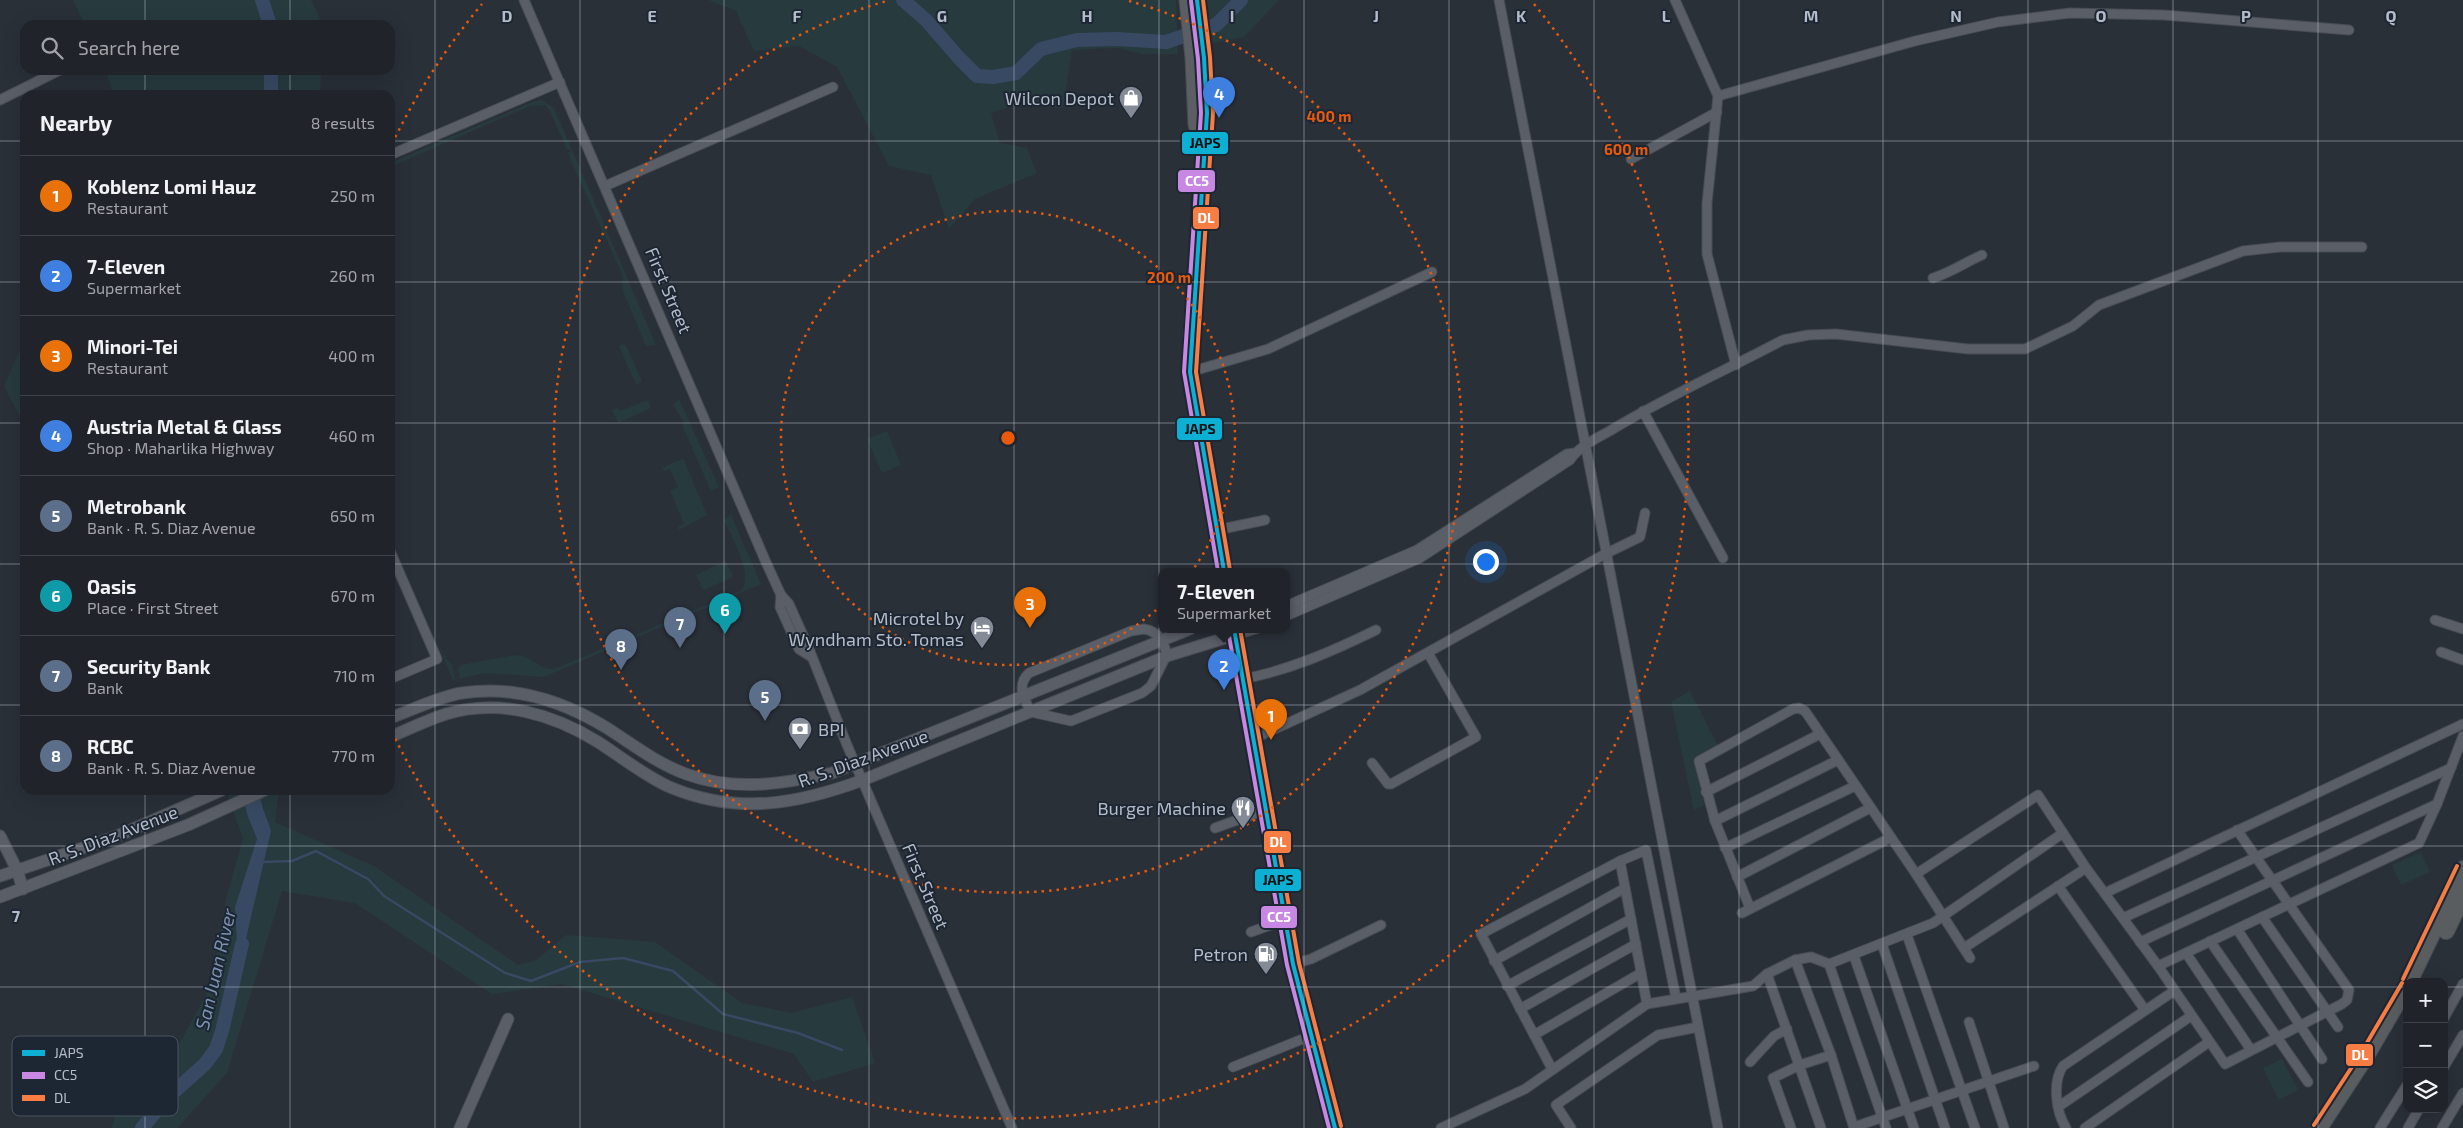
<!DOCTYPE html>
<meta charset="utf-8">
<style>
:root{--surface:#20242a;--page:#2d3036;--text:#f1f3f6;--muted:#a2a4a8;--line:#3d4147;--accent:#0b8043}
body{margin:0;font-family:"Exo 2",sans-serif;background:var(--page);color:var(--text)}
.controls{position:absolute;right:15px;bottom:15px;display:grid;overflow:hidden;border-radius:10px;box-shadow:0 5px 20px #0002}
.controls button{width:45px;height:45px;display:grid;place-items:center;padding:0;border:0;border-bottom:1px solid var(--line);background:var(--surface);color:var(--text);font:25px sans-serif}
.you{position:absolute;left:1485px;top:561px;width:18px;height:18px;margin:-12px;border:4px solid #fff;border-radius:50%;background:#1a73e8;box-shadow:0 0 0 8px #1a73e833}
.badge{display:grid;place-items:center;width:32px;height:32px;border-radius:50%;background:var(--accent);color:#fff;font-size:16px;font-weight:700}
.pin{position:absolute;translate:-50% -41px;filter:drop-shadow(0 1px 2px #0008)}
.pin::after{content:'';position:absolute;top:26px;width:18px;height:15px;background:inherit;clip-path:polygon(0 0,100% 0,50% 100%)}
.popup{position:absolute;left:1158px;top:568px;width:132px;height:65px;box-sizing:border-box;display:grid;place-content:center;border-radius:10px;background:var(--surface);filter:drop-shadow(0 1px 4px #0005);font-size:16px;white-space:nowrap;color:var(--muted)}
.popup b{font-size:19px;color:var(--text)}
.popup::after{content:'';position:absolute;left:50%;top:100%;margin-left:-10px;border:10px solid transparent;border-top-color:var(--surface)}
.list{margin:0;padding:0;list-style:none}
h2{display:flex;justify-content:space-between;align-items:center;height:65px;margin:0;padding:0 20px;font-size:21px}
h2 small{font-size:16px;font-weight:400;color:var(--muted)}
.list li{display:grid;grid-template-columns:32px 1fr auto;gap:15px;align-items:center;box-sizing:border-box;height:80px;padding:0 20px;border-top:1px solid var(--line)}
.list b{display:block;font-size:19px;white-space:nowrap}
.list p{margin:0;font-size:16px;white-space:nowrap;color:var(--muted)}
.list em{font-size:16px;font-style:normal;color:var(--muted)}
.icon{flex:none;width:28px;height:28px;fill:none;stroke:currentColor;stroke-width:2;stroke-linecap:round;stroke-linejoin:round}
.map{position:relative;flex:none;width:2463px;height:1128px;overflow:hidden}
.search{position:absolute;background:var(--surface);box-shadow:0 5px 20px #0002;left:20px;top:20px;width:375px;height:55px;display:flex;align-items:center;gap:12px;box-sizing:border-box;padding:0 18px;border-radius:15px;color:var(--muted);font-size:19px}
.panel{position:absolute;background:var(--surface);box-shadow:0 5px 20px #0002;left:20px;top:90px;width:375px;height:705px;border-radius:15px}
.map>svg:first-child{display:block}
.green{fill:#273a3e}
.water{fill:#384963}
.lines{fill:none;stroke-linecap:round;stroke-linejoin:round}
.stream{stroke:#384963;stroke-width:2.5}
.river{stroke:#384963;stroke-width:14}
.minor-casing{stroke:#484c53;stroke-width:11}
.tertiary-casing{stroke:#484c53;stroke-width:13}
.trunk-casing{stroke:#474c53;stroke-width:17}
.motorway-casing{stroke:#474c53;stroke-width:18}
.minor{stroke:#5a5e66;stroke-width:9}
.tertiary{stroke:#5a5e66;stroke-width:11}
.trunk{stroke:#5b5f64;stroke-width:15}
.motorway{stroke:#5a5d60;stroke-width:16}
.bus-1-casing{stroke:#1d2633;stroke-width:8}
.bus-2-casing{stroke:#1d2633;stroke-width:8}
.bus-3-casing{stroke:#1d2633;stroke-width:8}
.bus-1{stroke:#0dafd3;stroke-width:4}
.bus-2{stroke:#c787e3;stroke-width:4}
.bus-3{stroke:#f77d43;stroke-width:4}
.grid{fill:none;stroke:#b4bcc9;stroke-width:1;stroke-opacity:0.55}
.ring{fill:none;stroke:#e8590c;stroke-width:2.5;stroke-dasharray:2.5 5}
.labels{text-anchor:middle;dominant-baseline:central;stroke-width:4;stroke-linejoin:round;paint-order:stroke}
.poi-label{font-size:18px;fill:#b4bcc9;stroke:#1d2633;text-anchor:end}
.street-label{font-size:18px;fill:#b4bcc9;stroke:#1d2633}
.water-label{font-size:19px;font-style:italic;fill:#7c92b1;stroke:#1d2633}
.key{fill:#1d2633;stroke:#4a5360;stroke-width:1}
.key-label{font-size:14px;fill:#b4bcc9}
.grid-label{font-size:16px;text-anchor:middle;font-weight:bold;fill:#b4bcc9;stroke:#1d2633;stroke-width:4;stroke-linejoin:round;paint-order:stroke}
.centre{fill:#e8590c;stroke:#1d2633;stroke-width:2.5}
.ring-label{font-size:15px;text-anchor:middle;font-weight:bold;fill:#e8590c;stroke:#1d2633;stroke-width:4;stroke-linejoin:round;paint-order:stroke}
.line-badge{stroke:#1d2633;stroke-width:2}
.badge-label{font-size:14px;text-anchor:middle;font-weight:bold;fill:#fff}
.pale-badge-label{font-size:14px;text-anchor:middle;font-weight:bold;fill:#111}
</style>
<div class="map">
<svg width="2463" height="1128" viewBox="0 0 2463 1128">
<rect width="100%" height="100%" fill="#2a3038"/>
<g class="green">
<polygon points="73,0 311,0 323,25 85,25"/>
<polygon points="708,0 1176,0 1178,54 1141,54 1119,48 1072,50 1063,108 1018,104 991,113 1000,143 1027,148 1037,173 975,199 949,229 931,175 889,166 837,67 799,46 754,51 736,11"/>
<polygon points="1203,0 1279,0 1244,37 1208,44"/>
<polygon points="106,70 322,70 319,95 113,95"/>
<polygon points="542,100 554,108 656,345 646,346 622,289 623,276 571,161 568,153 571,151 570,149 567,150 550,111 545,105 530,106 390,167 390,163 532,102"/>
<polygon points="25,339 25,426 4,386"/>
<polygon points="623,344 627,347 641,379 641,383 636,385 619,346"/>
<polygon points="679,399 719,487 711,491 682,425 684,422 673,405"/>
<polygon points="648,400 651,408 618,423 612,410 618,408 620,411"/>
<polygon points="887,431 901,465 882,473 867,439"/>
<polygon points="682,459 684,460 707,515 679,530 678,527 684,524 670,491 678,487 670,469 664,471 662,468"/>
<path d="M 731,515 L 761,584 L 544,677 L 485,673 L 453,680 L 436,639 L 446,659 L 452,664 L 455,679 L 460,677 L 458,670 L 460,665 L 515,655 C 530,654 539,670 554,669 L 740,591 C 756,578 731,536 724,520 Z"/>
<polygon points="726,561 733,577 703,590 696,575"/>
<polygon points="1690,691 1718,746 1695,760 1704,805 1694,810 1671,702"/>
<polygon points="226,790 279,790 275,822 374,866 518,965 536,960 566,935 655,942 742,1003 791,1013 852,997 875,1063 813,1082 794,1054 562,984 492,994 355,903 282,891 227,1073 177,1128 111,1128 120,1106 171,1059 212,984 226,899 243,839"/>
<polygon points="2421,852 2430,872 2401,885 2392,865"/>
<polygon points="2282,1059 2298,1090 2279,1100 2263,1068"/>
</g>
<path class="water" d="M 242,790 L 260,790 C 261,810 266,813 271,831 L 245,943 L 238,961 L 235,907 L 257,839 L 247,814 Z"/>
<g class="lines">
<polyline class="stream" points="263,862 292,861 316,851 368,879 384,896 505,973 531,981 580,962 623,958 673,971 723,1014 798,1033 842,1050"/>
<g class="river">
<polyline points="262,0 270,25"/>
<polyline points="903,0 926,20 959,58 977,76 993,77 1016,73 1041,49 1077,40 1117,39 1166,42 1216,25 1241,0"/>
<polyline points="271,70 271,95"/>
<polyline points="142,1128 167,1098 205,1064 216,1049 222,1031 242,944"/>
</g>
<defs>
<g id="minor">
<polyline points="524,0 765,560 781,595 789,604 807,644 847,745 1012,1128"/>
<polyline points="1499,0 1718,1128"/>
<polyline points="1675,0 1718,96 1707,203 1707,254 1736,365"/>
<polyline points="1718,96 1915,41 1998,22 2070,13 2164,15 2349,30"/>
<polyline points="0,100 60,70"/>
<polyline points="390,155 560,82"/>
<polyline points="1631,159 1717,112"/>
<polyline points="605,186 833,87"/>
<path d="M 1933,278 C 1950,273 1966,262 1982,255"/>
<polyline points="1190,372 1268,349 1432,272"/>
<polyline points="1643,411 1723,558"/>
<polyline points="1217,530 1265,520"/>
<polyline points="390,551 437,659 390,679"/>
<polyline points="781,595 780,607 799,649 810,656"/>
<polyline points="1286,606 1417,550 1567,454 1575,453"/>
<path d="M 1286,616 L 1420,558 L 1570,460 C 1580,445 1598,438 1613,429 C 1668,396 1726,370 1783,340 L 1808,335 L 1836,334 L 1968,349 L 2025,349 L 2073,326 L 2099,305 L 2243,251 L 2280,247 L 2362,247"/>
<polyline points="2435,620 2463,629"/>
<path d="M 1144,629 C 1158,631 1163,641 1167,654 L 1151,686 L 1142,693 L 1071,721 L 1031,712 C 1024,699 1016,685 1029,673 L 1131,631 Z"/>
<polyline points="1235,635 1256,629"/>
<polyline points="2441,652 2463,660"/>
<path d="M 1243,679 C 1290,670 1333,651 1376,630"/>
<polyline points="1253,739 1360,690 1605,554 1640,537 1645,513"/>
<polyline points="1372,763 1388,784 1391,784 1476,737 1428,653"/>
<polyline points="1706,792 1820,734"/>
<polyline points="1715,821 1838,760"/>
<polyline points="1215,828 1265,810"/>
<polyline points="1725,848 1855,786"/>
<polyline points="1916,874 2038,795 2086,868 2158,966 2225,1064 2342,1004 2347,1000 2349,990 2237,830"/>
<polyline points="1737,877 1870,808"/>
<polyline points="2058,886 2145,1010"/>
<polyline points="2105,893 2463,724"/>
<polyline points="1750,908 1715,821 1699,761 1793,709 1799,708 1805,711 1916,874 1970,958"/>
<polyline points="1742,913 1890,838"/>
<polyline points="2262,917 2338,1027"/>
<polyline points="2123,918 2451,768"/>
<polyline points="2237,929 2322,1059"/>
<polyline points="1251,932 1284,920"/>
<polyline points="1907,935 1975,1128"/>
<polyline points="2210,941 2308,1082"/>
<polyline points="2140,942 2437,804"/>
<polyline points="1882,944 1945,1128"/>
<polyline points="1964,948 2086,868"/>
<polyline points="2186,953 2251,1050"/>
<polyline points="1854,956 1914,1128"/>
<polyline points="1795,960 1831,1055 1854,1128"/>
<polyline points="1494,961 1625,888"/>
<polyline points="1293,964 1311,959 1381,925"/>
<polyline points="1829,964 1886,1128"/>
<polyline points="2158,966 2419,843 2437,804 2463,736"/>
<polyline points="1767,974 1821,1128"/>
<polyline points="1507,986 1631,919"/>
<polyline points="1647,1004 1620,861 1646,850 1676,998"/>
<polyline points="1520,1009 1636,944"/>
<polyline points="2444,1018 2463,984"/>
<polyline points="1969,1022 2004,1128"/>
<polyline points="1534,1035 1641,973"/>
<polyline points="1750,1062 1774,1036 1787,1029"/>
<polyline points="1233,1067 1310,1036"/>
<polyline points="2444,1067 2463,1035"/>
<polyline points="1552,1069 1481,934 1620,861"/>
<polyline points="2058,1107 2191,1016"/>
<polyline points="1854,1127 2034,1066"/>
<polyline points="1441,1128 1525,1089 1647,1004 1753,986 1767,974 1795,960 1811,957 1829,964 1933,923 2063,833"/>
<polyline points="1571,1128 1556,1105 1658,1035 1698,1027"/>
<polyline points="1791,1128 1773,1078 1800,1065 1831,1055"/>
<path d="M 2066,1128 C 2056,1112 2052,1082 2063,1066 L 2174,991"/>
<polyline points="2085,1128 2209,1042"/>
<polyline points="2380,1128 2407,1085"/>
<polyline points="2408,1128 2419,1109"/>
<polyline points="2442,1128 2463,1093"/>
</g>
<g id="tertiary">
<path d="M 390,718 C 413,710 437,697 462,693 C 513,685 563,701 607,728 C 632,744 658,764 686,774 C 735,792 782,784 832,773 L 1190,629"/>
<path d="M 390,737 C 409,729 427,720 446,714 C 499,698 553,714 598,742 C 620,756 649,779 672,788 C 738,815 798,804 863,780 L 1167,656 L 1235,635"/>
<polyline points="0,836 17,870 23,889"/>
<polyline points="0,876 115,837 222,790"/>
<polyline points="0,897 188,825 265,790"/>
<polyline points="460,1128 508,1019"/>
</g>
<g id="trunk">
<polyline points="1187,0 1193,58 1196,125"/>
<polyline points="1197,0 1204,58 1207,113 1204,179 1191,332 1190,372 1224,571"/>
<polyline points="1234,629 1293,964 1335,1128"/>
</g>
<g id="motorway">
<polyline points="2446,931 2463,896"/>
<polyline points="2409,982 2463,869"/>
<polyline points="2319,1128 2366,1056 2407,986"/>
</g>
</defs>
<use href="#minor" class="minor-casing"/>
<use href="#tertiary" class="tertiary-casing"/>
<use href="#trunk" class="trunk-casing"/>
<use href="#motorway" class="motorway-casing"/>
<use href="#minor" class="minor"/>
<use href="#tertiary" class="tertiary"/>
<use href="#trunk" class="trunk"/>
<use href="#motorway" class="motorway"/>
<defs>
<g id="bus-1">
<polyline points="1197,0 1204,58 1207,113 1190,372 1224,571"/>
<polyline points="1234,629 1293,964 1335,1128"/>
</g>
<g id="bus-2">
<polyline points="1191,1 1198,59 1201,113 1184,372 1218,571"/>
<polyline points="1228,630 1287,965 1329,1128"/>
</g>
<g id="bus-3">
<polyline points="1203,0 1210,57 1213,113 1196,372 1230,570"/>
<polyline points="1240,629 1299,963 1341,1126"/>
<polyline points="2403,979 2457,866"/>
<polyline points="2314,1125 2361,1053 2402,983"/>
</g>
</defs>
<use href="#bus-1" class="bus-1-casing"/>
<use href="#bus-2" class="bus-2-casing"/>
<use href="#bus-3" class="bus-3-casing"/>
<use href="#bus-1" class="bus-1"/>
<use href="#bus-2" class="bus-2"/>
<use href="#bus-3" class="bus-3"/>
</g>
<path class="grid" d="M 145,0 L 145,25M 290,0 L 290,25M 435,0 L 435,1128M 580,0 L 580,1128M 724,0 L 724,1128M 869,0 L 869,1128M 1014,0 L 1014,1128M 1159,0 L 1159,1128M 1304,0 L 1304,1128M 1449,0 L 1449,1128M 1594,0 L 1594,1128M 1739,0 L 1739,1128M 1883,0 L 1883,1128M 2028,0 L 2028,1128M 2173,0 L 2173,1128M 2318,0 L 2318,1128M 145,70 L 145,95M 290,70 L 290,95M 0,141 L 25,141M 390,141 L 2463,141M 0,282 L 25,282M 390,282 L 2463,282M 0,423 L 25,423M 390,423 L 2463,423M 0,564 L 25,564M 390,564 L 2463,564M 0,705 L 25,705M 390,705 L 2463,705M 145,790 L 145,1128M 290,790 L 290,1128M 0,846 L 2463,846M 0,987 L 2407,987M 2444,987 L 2463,987"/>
<g class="ring">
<circle cx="1008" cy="438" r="227"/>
<path d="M1129 1A454 454 0 1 1 887 1"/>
<path d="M392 144A682 682 0 0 1 482 4M1534 4A682 682 0 1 1 392 732"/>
</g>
<defs>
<symbol id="shop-pin" viewBox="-11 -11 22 30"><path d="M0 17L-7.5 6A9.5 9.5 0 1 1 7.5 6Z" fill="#848b96" stroke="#1d2633"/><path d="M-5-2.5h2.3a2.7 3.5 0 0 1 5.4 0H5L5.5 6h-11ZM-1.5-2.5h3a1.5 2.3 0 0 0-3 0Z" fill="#fff"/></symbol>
<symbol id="hotel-pin" viewBox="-11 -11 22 30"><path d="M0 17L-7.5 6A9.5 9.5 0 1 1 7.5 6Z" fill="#848b96" stroke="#1d2633"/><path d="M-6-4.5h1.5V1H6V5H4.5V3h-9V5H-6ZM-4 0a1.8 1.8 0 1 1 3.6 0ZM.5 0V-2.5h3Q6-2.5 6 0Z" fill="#fff"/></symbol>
<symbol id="bank-pin" viewBox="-11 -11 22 30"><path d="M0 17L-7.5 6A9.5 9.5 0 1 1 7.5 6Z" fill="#848b96" stroke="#1d2633"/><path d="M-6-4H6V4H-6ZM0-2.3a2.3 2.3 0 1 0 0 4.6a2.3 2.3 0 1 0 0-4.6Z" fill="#fff"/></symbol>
<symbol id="restaurant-pin" viewBox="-11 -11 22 30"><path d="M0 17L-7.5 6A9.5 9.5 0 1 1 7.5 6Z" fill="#848b96" stroke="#1d2633"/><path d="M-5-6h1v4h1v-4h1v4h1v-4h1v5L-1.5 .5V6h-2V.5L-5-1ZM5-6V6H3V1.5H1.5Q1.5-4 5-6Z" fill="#fff"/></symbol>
<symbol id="fuel-pin" viewBox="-11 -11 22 30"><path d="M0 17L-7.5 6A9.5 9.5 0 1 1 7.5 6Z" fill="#848b96" stroke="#1d2633"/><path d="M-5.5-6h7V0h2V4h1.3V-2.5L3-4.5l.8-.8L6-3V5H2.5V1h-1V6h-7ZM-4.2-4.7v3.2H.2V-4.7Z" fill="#fff"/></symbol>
</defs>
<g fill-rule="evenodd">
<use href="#shop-pin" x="1117" y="84" width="28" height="38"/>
<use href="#hotel-pin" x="968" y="614" width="28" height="38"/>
<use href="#bank-pin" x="786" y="715" width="28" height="38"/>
<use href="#restaurant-pin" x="1229" y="794" width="28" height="38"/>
<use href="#fuel-pin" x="1252" y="940" width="28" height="38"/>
</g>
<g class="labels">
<g class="poi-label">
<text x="1114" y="98">Wilcon Depot</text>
<text x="964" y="618">Microtel by<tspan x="964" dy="21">Wyndham Sto. Tomas</tspan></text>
<text x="818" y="729" text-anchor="start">BPI</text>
<text x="1226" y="808">Burger Machine</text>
<text x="1248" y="954">Petron</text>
</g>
<g class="street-label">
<text transform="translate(669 290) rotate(67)">First Street</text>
<text transform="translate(863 758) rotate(-20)">R. S. Diaz Avenue</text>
<text transform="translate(113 835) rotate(-21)">R. S. Diaz Avenue</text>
<text transform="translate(926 886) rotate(67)">First Street</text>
</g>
<g class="water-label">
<text transform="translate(215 969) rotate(-77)">San Juan River</text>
</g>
</g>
<rect x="12" y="1036" width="166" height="80" rx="8" class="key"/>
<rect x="22" y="1050" width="23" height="6" fill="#0dafd3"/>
<rect x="22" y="1072" width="23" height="7" fill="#c787e3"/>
<rect x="22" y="1095" width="23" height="6" fill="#f77d43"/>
<g class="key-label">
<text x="54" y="1058">JAPS</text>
<text x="54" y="1080">CC5</text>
<text x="54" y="1103">DL</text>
</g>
<g class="grid-label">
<text x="507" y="22">D</text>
<text x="652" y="22">E</text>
<text x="797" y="22">F</text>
<text x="942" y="22">G</text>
<text x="1087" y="22">H</text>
<text x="1232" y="22">I</text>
<text x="1376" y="22">J</text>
<text x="1521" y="22">K</text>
<text x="1666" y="22">L</text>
<text x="1811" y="22">M</text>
<text x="1956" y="22">N</text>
<text x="2101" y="22">O</text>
<text x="2246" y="22">P</text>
<text x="2391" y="22">Q</text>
<text x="16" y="922">7</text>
</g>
<circle cx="1008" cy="438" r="8" class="centre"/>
<g class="ring-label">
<text x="1329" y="122">400 m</text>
<text x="1626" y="155">600 m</text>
<text x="1169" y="283">200 m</text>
</g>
<g class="line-badge">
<rect x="1181" y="131" width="48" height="24" rx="5" fill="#0dafd3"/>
<rect x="1177" y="169" width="39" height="24" rx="5" fill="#c787e3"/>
<rect x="1192" y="206" width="28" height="24" rx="5" fill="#f77d43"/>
<rect x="1176" y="417" width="47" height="24" rx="5" fill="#0dafd3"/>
<rect x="1263" y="830" width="29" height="24" rx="5" fill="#f77d43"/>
<rect x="1254" y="868" width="48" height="24" rx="5" fill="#0dafd3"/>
<rect x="1260" y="905" width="38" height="24" rx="5" fill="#c787e3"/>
<rect x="2345" y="1043" width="29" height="24" rx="5" fill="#f77d43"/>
</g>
<g class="badge-label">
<text x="1197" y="186">CC5</text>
<text x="1206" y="223">DL</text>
<text x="1278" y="847">DL</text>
<text x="1279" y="922">CC5</text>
<text x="2360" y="1060">DL</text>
</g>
<g class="pale-badge-label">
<text x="1205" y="148">JAPS</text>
<text x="1200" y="434">JAPS</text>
<text x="1278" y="885">JAPS</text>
</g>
</svg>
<div class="controls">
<button>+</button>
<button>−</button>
<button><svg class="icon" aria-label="layers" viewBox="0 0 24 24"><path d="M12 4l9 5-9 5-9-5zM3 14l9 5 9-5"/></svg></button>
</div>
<div class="you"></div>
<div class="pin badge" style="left:1271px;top:740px;background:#e8710a">1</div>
<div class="pin badge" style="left:1224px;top:690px;background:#3f7fe0">2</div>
<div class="popup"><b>7-Eleven</b>Supermarket</div>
<div class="pin badge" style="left:1030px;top:628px;background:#e8710a">3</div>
<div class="pin badge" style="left:1219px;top:118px;background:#3f7fe0">4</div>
<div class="pin badge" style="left:765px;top:721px;background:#5c6f8a">5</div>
<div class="pin badge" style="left:725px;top:634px;background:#0f9aa8">6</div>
<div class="pin badge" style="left:680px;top:648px;background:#5c6f8a">7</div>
<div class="pin badge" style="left:621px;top:670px;background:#5c6f8a">8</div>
<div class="search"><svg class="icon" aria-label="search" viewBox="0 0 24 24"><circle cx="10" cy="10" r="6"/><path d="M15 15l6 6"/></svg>Search here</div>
<section class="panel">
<h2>Nearby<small>8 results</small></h2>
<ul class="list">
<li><span class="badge" style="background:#e8710a">1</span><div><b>Koblenz Lomi Hauz</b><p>Restaurant</p></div><em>250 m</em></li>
<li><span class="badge" style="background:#3f7fe0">2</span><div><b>7-Eleven</b><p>Supermarket</p></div><em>260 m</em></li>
<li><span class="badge" style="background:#e8710a">3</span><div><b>Minori-Tei</b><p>Restaurant</p></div><em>400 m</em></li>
<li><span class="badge" style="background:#3f7fe0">4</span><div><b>Austria Metal &amp; Glass</b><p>Shop · Maharlika Highway</p></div><em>460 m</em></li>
<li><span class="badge" style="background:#5c6f8a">5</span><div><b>Metrobank</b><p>Bank · R. S. Diaz Avenue</p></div><em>650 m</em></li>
<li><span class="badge" style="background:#0f9aa8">6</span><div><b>Oasis</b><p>Place · First Street</p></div><em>670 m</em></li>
<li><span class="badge" style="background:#5c6f8a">7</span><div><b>Security Bank</b><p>Bank</p></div><em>710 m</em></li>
<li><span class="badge" style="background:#5c6f8a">8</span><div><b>RCBC</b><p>Bank · R. S. Diaz Avenue</p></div><em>770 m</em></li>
</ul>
</section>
</div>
